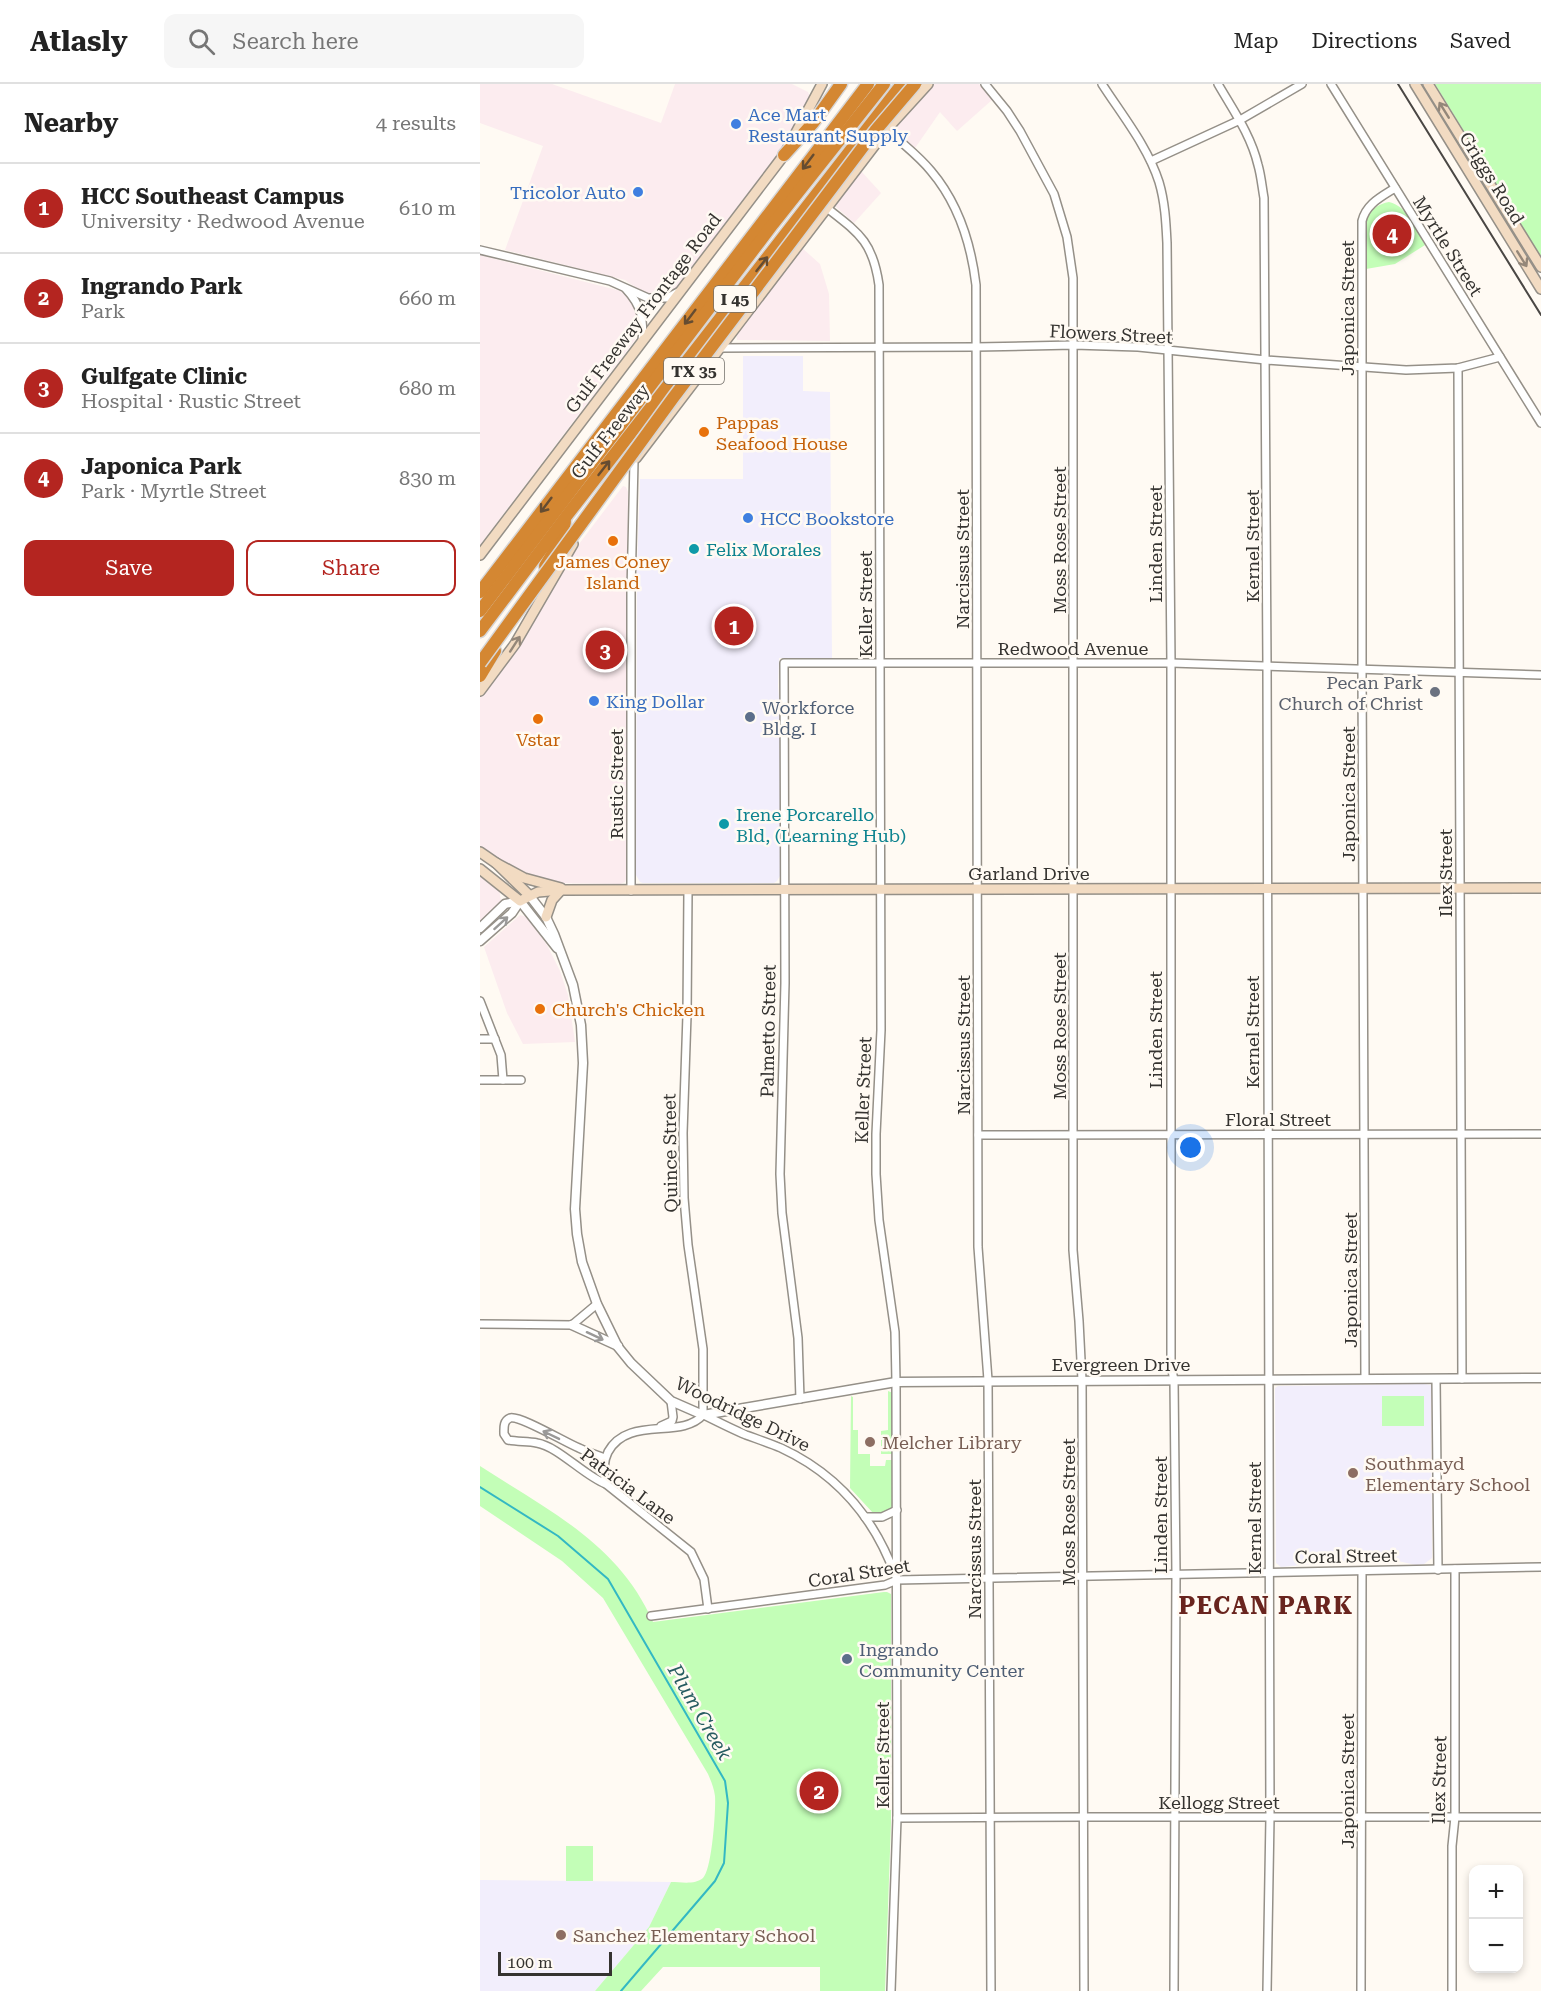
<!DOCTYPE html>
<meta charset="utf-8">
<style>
:root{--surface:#fff;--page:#f6f6f6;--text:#222;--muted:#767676;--line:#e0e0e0;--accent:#b42520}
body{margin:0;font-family:"Roboto Serif",serif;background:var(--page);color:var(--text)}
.controls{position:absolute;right:18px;bottom:18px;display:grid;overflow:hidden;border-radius:12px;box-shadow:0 3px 9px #0003}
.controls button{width:54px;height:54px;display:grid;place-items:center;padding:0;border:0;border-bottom:2px solid var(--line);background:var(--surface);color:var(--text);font:30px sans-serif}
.scale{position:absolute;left:18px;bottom:15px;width:114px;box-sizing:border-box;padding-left:6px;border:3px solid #353330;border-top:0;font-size:16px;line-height:21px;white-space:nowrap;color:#353330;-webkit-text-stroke:4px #fffaf3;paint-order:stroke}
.you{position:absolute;left:711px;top:1064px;width:21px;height:21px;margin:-15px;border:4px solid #fff;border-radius:50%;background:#1a73e8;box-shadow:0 0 0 9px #1a73e833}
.badge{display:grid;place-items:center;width:39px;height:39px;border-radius:50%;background:var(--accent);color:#fff;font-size:20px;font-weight:700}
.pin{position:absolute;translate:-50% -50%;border:3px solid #fff;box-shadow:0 2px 6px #0006}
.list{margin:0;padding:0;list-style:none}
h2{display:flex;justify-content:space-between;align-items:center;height:78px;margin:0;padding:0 24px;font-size:26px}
h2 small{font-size:20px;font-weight:400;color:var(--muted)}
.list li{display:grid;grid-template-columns:39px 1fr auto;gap:18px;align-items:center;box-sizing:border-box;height:90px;padding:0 24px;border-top:2px solid var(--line)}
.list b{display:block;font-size:22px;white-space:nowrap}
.list p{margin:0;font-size:20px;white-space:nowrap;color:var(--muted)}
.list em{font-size:20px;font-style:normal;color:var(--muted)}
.actions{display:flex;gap:12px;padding:18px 24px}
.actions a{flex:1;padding:14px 0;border:2px solid var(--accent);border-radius:12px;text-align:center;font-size:21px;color:var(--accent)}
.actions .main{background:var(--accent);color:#fff}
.icon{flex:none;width:33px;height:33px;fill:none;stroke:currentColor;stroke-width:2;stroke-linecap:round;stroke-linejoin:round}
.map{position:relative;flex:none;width:1061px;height:1907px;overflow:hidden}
header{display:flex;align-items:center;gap:36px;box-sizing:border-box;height:84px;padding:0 30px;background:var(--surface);border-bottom:2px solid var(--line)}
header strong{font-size:28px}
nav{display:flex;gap:33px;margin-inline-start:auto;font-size:21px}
.search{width:420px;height:54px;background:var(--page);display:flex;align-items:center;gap:15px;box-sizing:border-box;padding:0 21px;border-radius:12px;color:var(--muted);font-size:22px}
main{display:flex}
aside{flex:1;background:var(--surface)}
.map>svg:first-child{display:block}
.commercial{fill:#fcecef}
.education{fill:#f2eefc}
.green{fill:#c3feb7}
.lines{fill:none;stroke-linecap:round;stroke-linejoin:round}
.stream{stroke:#33b8c3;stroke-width:2}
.minor-casing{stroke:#959088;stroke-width:10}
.tertiary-casing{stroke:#959088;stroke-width:11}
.secondary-casing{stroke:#959088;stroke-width:12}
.motorway-casing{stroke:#d7d6d6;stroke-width:15}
.minor{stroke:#fff;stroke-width:7}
.tertiary{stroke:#fff;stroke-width:8}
.secondary{stroke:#f2dbc2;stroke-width:9}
.motorway{stroke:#d48732;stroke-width:12}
.rail{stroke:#4a4744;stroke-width:2}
.motorway-bridge-casing{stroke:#d7d6d6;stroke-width:15;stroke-linecap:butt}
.motorway-bridge{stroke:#d48732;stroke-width:12}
.oneway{stroke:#948779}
.oneway2{stroke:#654c31}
.oneway3{stroke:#9a9998}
.shop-dot{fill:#3f7fe0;stroke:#fffaf3;stroke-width:2}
.food-dot{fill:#e8710a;stroke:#fffaf3;stroke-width:2}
.culture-dot{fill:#0f9aa8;stroke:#fffaf3;stroke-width:2}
.worship-dot{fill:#6b7280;stroke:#fffaf3;stroke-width:2}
.service-dot{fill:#5c6f8a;stroke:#fffaf3;stroke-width:2}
.education-dot{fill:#8d6e63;stroke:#fffaf3;stroke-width:2}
.labels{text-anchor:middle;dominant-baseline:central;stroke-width:5;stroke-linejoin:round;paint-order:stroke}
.shield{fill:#fffaf3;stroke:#726f6a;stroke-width:1.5}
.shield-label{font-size:16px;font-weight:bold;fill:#353330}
.shop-label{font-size:18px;fill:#366cbe;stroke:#fffaf3;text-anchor:start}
.street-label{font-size:18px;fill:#353330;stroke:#fffaf3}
.food-label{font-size:18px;fill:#c56008;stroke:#fffaf3;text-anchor:start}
.culture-label{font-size:18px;fill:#0d838f;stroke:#fffaf3;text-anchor:start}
.worship-label{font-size:18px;fill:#5b616d;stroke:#fffaf3;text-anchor:end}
.service-label{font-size:18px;fill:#4e5e75;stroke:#fffaf3;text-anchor:start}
.education-label{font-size:18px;fill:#785e54;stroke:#fffaf3;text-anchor:start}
.water-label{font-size:20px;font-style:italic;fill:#275c61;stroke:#fffaf3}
.district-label{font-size:24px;font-weight:bold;letter-spacing:1.5px;fill:#69241e;stroke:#fffaf3}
</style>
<header>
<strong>Atlasly</strong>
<div class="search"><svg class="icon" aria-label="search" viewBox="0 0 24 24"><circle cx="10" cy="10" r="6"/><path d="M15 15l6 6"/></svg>Search here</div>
<nav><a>Map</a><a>Directions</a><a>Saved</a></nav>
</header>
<main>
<aside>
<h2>Nearby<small>4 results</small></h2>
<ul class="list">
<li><span class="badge">1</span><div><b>HCC Southeast Campus</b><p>University · Redwood Avenue</p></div><em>610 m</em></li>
<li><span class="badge">2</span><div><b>Ingrando Park</b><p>Park</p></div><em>660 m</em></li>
<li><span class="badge">3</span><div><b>Gulfgate Clinic</b><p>Hospital · Rustic Street</p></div><em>680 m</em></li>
<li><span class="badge">4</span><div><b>Japonica Park</b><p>Park · Myrtle Street</p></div><em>830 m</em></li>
</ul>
<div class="actions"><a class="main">Save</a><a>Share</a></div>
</aside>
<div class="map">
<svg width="1061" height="1907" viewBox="0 0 1061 1907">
<rect width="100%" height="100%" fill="#fffaf3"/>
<g class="commercial">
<polygon points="0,0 72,0 181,39 195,0 312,0 328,8 331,15 300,67 194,206 187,210 172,212 165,210 145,196 25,166 63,62 0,39"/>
<polygon points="451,0 499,0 513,15 477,47 460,28 435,64 417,49 416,44 418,39"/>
<polygon points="380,86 401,109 374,139 355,122"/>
<polygon points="321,163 340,180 349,210 350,257 257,256 256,249"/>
<polygon points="0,171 141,207 149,213 157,225 160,241 155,256 0,461"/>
<polygon points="143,402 146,403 148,408 146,795 145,798 140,800 74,799 52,795 32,785 0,763 0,613 44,555 99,460"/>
<polygon points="0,792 19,806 21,816 19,821 0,839"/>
<polygon points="40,831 47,833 67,861 80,887 88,911 95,958 43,960 27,929 4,863"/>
</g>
<g class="education">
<polygon points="263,272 323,272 323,307 350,308 352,574 299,574 298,602 301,641 302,779 301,790 297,797 294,799 163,799 160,798 156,791 157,488 160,395 263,395"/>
<polygon points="944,1300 951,1301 952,1474 944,1480 936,1481 918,1477 875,1476 801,1483 796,1479 795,1304 798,1302"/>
<polygon points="0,1796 191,1798 169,1843 115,1907 0,1907"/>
</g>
<g class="green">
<polygon points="955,0 1061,0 1061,173"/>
<path d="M 909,118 C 928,122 936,146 945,161 L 915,180 L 886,185 C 886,160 876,124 909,118 Z"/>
<polygon points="408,1307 413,1309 413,1370 401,1370 401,1347 408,1346"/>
<polygon points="371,1312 373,1313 373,1346 378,1346 378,1370 390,1370 390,1382 405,1382 406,1376 412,1376 413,1419 411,1424 400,1430 393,1429 370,1404"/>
<rect x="902" y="1312" width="42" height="30"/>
<path d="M 0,1382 C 68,1426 139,1460 173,1538 L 404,1508 L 407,1508 L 411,1510 L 411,1739 L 405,1907 L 340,1907 L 340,1883 L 183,1883 L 161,1907 L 115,1907 L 169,1843 L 191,1798 C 201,1798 215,1801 223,1794 C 232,1785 236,1726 235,1712 C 234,1704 231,1697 228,1690 L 123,1514 L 82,1477 L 0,1422 Z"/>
<rect x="86" y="1762" width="27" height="35"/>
</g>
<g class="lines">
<polyline class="stream" points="0,1403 78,1452 128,1495 245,1697 248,1719 244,1779 235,1797 141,1907"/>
<defs>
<g id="minor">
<polyline points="505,0 527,27 540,47 574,110 587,153 593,194 593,1166 599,1237 602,1296 604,1907"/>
<path d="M 622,0 C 642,31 668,63 679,98 C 685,118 686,139 687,159 L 691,579 L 691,1282 L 694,1296 L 696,1490 L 694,1907"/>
<path d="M 738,0 C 753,26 771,51 778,81 C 781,91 782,103 784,114 L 787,581 L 790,1733 L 787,1907"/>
<polyline points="851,0 1061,339"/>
<path d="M 407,45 C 421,59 438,71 451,87 C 479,120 491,159 496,201 L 498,1163 L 508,1296 L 511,1907"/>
<polyline points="671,77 760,36 822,0"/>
<path d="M 347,124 C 379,149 393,158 399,201 L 401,946 L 396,1050 L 396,1090 L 399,1136 L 415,1248 L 416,1298 L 417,1734 L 411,1907"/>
<polyline points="0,166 130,197 168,214 187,214 198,208"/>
<path d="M 146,205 C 162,222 164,236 162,258"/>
<polyline points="239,264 496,263 594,261 658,263 786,276 926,286 978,284 1020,273"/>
<polyline points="978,284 982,1295"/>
<polyline points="151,807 151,508 154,377"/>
<polyline points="208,807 207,931 203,1049 204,1114 208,1161 223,1265 223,1331"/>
<polyline points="0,917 21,971 23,996"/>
<polyline points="0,955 15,955"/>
<polyline points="0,996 41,996"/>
<polyline points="498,1051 1061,1050"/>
<polyline points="0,1240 92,1241 117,1220"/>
<path d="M 885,1295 L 882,586 L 882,137 C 886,120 901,113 915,104"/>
<polyline points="956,1295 958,1486"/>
<polyline points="320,1315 318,1254 302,1129 300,1090 305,899 304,579 691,579 1061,591"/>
<path d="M 224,1331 C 238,1338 252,1345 266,1351 C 277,1355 289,1359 301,1364 C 357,1390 394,1433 415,1491"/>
<polyline points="181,1342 192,1337 193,1333 191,1317"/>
<path d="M 125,1374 C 116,1371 107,1368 99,1364 C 86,1359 40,1331 30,1334 C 23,1337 24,1344 24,1350 L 28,1356 C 38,1358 48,1357 57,1359 C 79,1363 103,1391 126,1400 L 211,1468 L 224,1495 L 228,1525"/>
<path d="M 126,1400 C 123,1388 123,1378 128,1368 C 148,1331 201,1356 223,1331"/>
<polyline points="385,1433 402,1433 417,1426"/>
<polyline points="171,1532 405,1501 417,1496 1061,1483"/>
<polyline points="417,1734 603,1733 1061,1733"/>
<polyline points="881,1907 882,1487"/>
<polyline points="972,1907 972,1762 975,1733 975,1485"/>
</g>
<g id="tertiary">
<polyline points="49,811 66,833 74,850 93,901 101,941 103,979 95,1125 97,1150 102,1178 117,1220 138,1263 151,1279 191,1317 223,1331 416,1298 1061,1294"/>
<polyline points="40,817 77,864"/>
<polyline points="0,844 25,820 40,817"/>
<polyline points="0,857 32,829 40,817"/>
<polyline points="92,1241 138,1262"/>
</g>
<g id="secondary">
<polyline points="935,0 1061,205"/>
<polyline points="948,0 1061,183"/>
<polyline points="156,374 407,45 448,0"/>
<polyline points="0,471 304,71 342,0"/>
<polyline points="0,607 35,560 93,460"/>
<polyline points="0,768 16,779 49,811"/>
<polyline points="16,779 44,794 81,804"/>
<polyline points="0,785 40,817 58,808 81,806 1061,804"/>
<polyline points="66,833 72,816 81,806"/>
</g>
<g id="motorway">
<polyline points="304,71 333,39 361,0"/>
<polyline points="65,482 80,457 85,438"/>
<polyline points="0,508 388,0"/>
<polyline points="0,527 293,140 404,0"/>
<polyline points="0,547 88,430 422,0"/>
<polyline points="0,592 15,567"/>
</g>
</defs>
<use href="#minor" class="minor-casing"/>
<use href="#tertiary" class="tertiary-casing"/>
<use href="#secondary" class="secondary-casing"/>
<use href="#motorway" class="motorway-casing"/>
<use href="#minor" class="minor"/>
<use href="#tertiary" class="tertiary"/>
<use href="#secondary" class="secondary"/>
<use href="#motorway" class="motorway"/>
<polyline class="rail" points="918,0 1061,231"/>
<defs>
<polyline id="motorway-bridge" points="0,579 193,314 395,47 435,0"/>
</defs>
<use href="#motorway-bridge" class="motorway-bridge-casing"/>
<use href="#motorway-bridge" class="motorway-bridge"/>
</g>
<defs><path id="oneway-shaft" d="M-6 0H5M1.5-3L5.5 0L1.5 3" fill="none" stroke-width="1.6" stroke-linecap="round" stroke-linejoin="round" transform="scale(1.5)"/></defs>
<g class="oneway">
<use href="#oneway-shaft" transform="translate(964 26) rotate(-122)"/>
<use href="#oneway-shaft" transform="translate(1042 175) rotate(58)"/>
<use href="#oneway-shaft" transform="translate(35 560) rotate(-57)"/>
</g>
<g class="oneway2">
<use href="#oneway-shaft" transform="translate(328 78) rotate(127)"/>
<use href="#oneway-shaft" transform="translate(282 180) rotate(-52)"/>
<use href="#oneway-shaft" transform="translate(210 233) rotate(127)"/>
<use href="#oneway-shaft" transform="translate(124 384) rotate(-52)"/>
<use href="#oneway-shaft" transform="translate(66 421) rotate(127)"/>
</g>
<g class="oneway3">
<use href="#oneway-shaft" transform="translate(21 839) rotate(-42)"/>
<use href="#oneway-shaft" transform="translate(115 1252) rotate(25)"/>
<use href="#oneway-shaft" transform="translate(71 1351) rotate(-154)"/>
</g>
<g class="shop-dot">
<circle cx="256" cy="40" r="6"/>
<circle cx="158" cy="108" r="6"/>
<circle cx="268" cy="434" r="6"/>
<circle cx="114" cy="617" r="6"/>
</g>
<g class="food-dot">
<circle cx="224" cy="348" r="6"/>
<circle cx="133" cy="457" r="6"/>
<circle cx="58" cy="635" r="6"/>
<circle cx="60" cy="925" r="6"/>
</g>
<g class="culture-dot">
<circle cx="214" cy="465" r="6"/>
<circle cx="244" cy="740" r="6"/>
</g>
<circle class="worship-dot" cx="955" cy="608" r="6"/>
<g class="service-dot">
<circle cx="270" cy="633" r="6"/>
<circle cx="367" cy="1575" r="6"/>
</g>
<g class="education-dot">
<circle cx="390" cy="1358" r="6"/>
<circle cx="873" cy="1389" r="6"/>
<circle cx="81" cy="1851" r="6"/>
</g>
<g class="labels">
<g class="shield">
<rect x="234" y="202" width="42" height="26" rx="4.5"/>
<rect x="184" y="274" width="60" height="26" rx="4.5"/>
</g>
<g class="shield-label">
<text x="255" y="215">I 45</text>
<text x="214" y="287">TX 35</text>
</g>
<g class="shop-label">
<text x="268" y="30">Ace Mart<tspan x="268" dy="21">Restaurant Supply</tspan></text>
<text x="146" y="108" text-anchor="end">Tricolor Auto</text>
<text x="280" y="434">HCC Bookstore</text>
<text x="126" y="617">King Dollar</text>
</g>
<g class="street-label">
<text transform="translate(1012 94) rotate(58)">Griggs Road</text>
<text transform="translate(968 162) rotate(58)">Myrtle Street</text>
<text transform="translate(867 224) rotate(-90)">Japonica Street</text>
<text transform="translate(163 229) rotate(-53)">Gulf Freeway Frontage Road</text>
<text transform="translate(631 250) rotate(3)">Flowers Street</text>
<text transform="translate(130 347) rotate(-52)">Gulf Freeway</text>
<text transform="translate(579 456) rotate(-90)">Moss Rose Street</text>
<text transform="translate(675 460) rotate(-90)">Linden Street</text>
<text transform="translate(772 462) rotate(-90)">Kernel Street</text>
<text transform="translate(482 475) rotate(-90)">Narcissus Street</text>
<text transform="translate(385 520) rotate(-90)">Keller Street</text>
<text x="593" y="564">Redwood Avenue</text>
<text transform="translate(136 700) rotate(-90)">Rustic Street</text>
<text transform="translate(868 710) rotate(-90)">Japonica Street</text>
<text x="549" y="789">Garland Drive</text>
<text transform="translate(965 789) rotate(-90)">Ilex Street</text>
<text transform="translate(579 942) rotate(-90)">Moss Rose Street</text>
<text transform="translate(675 946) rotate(-90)">Linden Street</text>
<text transform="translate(288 947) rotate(-89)">Palmetto Street</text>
<text transform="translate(772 948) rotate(-90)">Kernel Street</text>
<text transform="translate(483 961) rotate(-90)">Narcissus Street</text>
<text transform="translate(383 1006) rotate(-88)">Keller Street</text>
<text x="798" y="1035">Floral Street</text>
<text transform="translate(190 1069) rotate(-91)">Quince Street</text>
<text transform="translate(870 1196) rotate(-90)">Japonica Street</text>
<text x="641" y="1280">Evergreen Drive</text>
<text transform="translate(263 1330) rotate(26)">Woodridge Drive</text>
<text transform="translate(148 1402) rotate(37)">Patricia Lane</text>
<text transform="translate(588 1428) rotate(-90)">Moss Rose Street</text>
<text transform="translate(680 1431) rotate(-90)">Linden Street</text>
<text transform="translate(774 1434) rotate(-90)">Kernel Street</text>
<text transform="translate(494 1465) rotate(-90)">Narcissus Street</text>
<text transform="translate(866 1472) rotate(-1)">Coral Street</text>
<text transform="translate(379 1489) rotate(-9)">Coral Street</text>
<text transform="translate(402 1671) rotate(-90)">Keller Street</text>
<text transform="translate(959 1696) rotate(-89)">Ilex Street</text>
<text transform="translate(867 1697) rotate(-90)">Japonica Street</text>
<text x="739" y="1718">Kellogg Street</text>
</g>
<g class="food-label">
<text x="236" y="338">Pappas<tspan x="236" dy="21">Seafood House</tspan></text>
<text x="133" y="477" text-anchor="middle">James Coney<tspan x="133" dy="21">Island</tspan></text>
<text x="58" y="655" text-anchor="middle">Vstar</text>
<text x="72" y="925">Church's Chicken</text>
</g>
<g class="culture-label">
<text x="226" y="465">Felix Morales</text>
<text x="256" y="730">Irene Porcarello<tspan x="256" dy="21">Bld, (Learning Hub)</tspan></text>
</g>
<g class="worship-label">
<text x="943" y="598">Pecan Park<tspan x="943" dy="21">Church of Christ</tspan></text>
</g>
<g class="service-label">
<text x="282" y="623">Workforce<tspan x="282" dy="21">Bldg. I</tspan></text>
<text x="379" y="1565">Ingrando<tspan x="379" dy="21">Community Center</tspan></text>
</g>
<g class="education-label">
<text x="402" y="1358">Melcher Library</text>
<text x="885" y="1379">Southmayd<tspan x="885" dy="21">Elementary School</tspan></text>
<text x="93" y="1851">Sanchez Elementary School</text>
</g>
<g class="water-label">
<text transform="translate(220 1628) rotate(60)">Plum Creek</text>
</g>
<g class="district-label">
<text x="786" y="1522">PECAN PARK</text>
</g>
</g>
</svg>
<div class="controls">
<button>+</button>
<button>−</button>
</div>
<div class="scale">100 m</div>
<div class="you"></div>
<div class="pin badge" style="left:254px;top:542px">1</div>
<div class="pin badge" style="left:339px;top:1707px">2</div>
<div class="pin badge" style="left:125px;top:566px">3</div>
<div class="pin badge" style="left:912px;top:150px">4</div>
</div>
</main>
